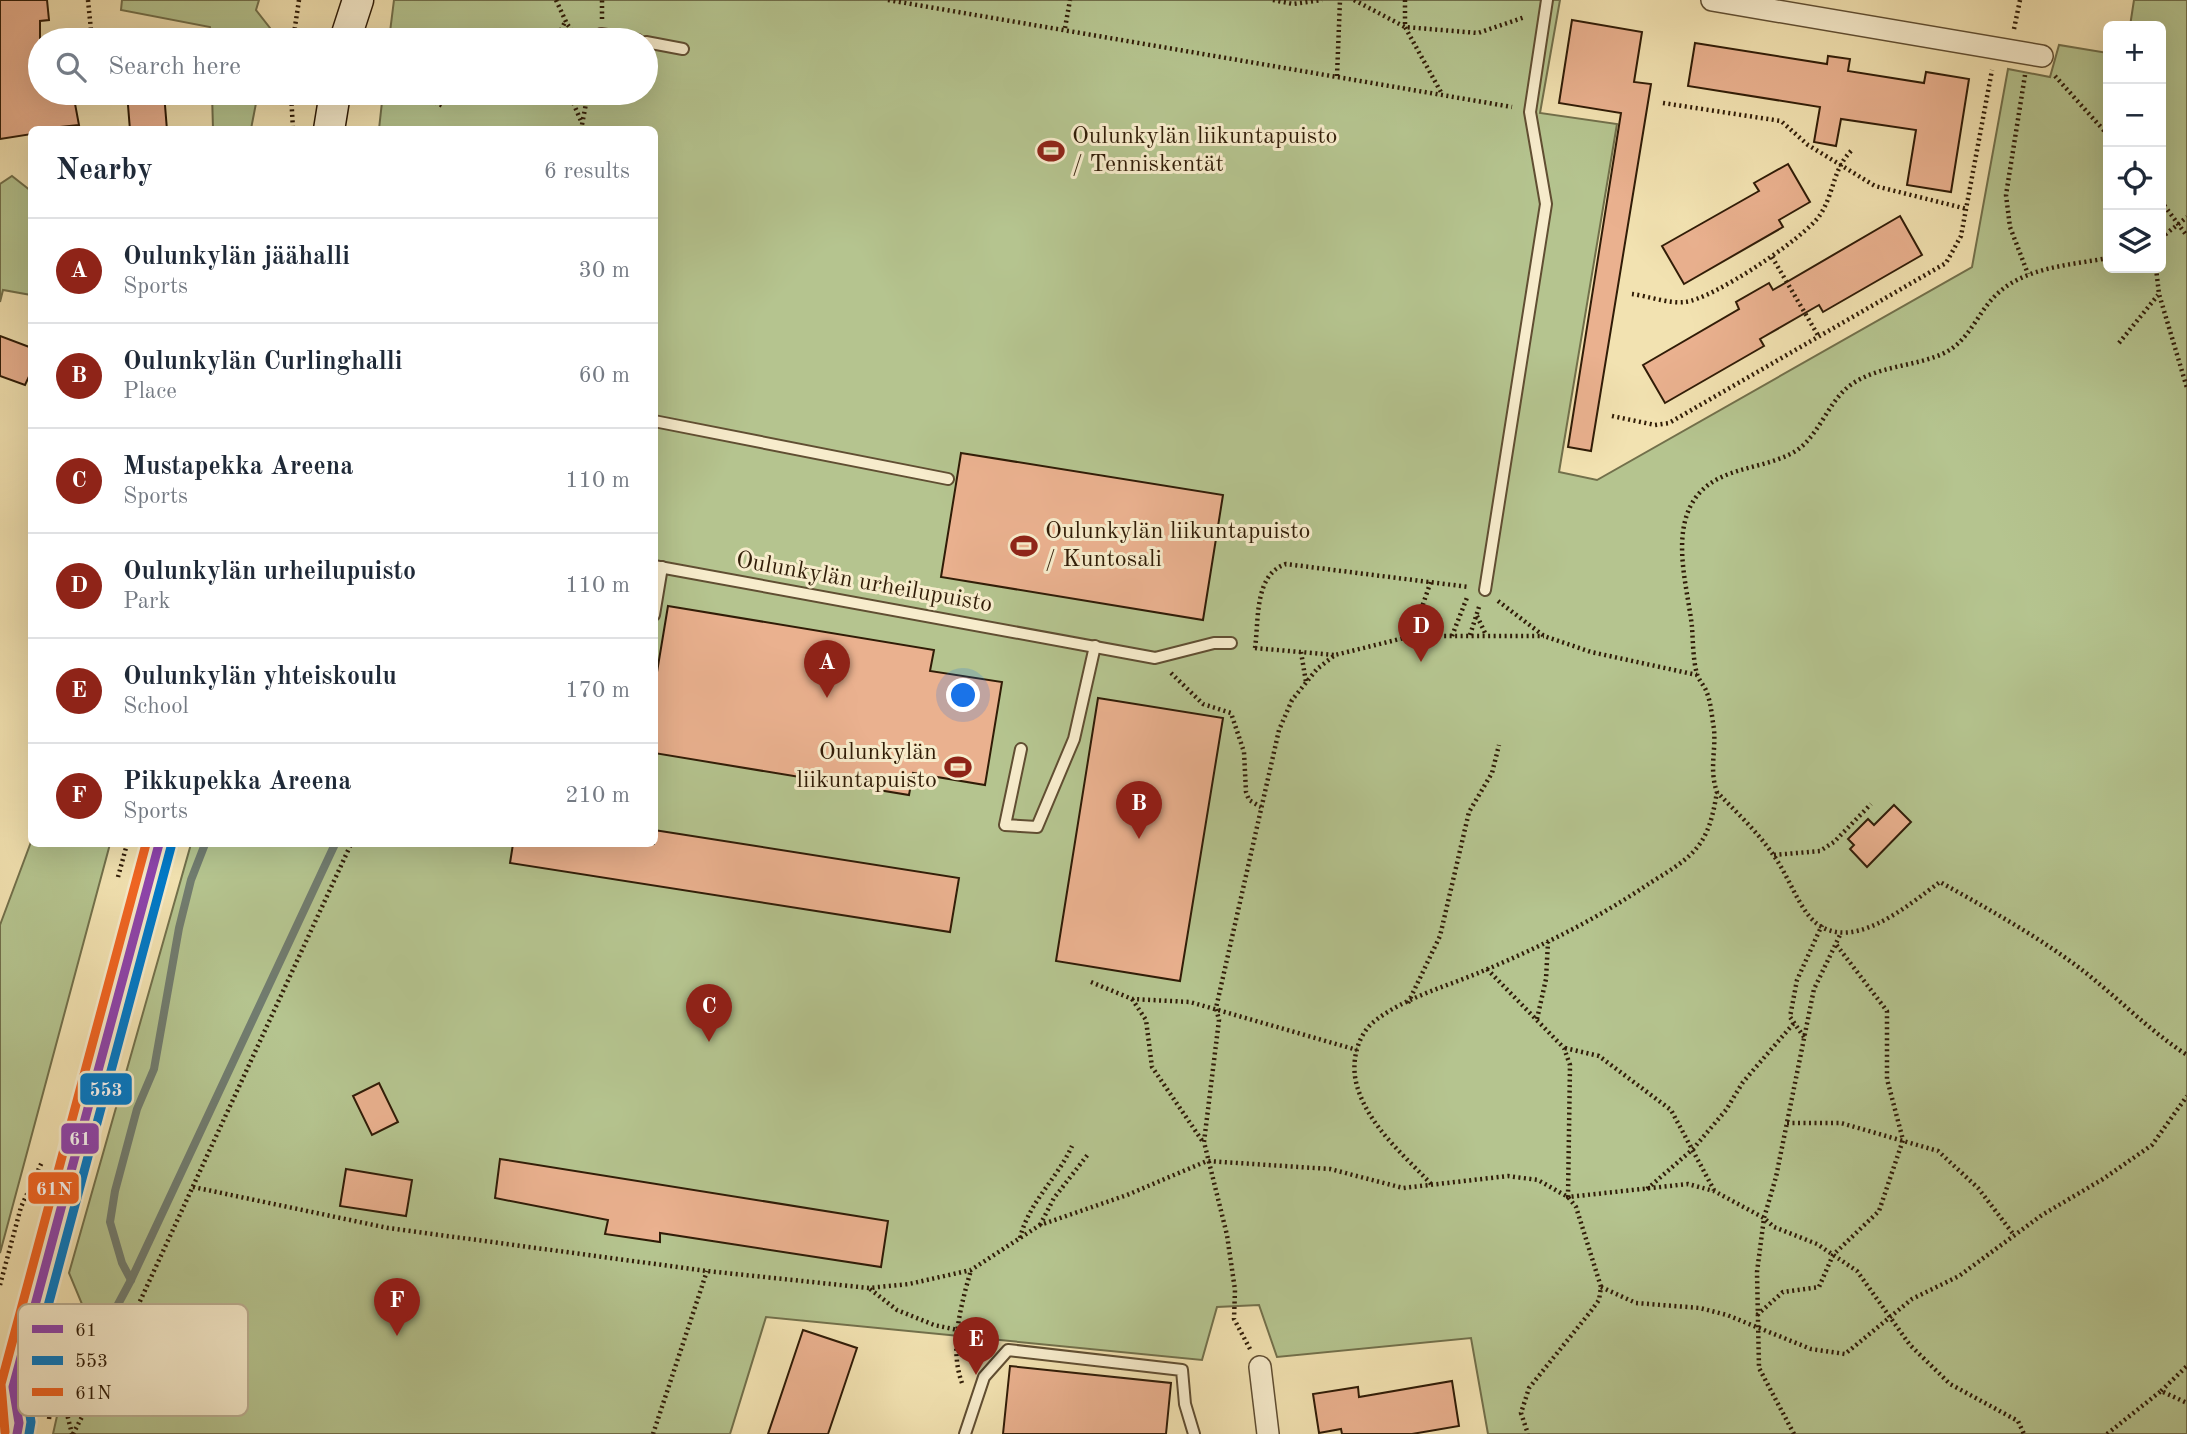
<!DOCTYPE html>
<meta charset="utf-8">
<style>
:root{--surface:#fff;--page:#f2f2f3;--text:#1f2937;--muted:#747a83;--line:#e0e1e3;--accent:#8f2418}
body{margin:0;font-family:"Old Standard TT",serif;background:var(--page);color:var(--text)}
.controls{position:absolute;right:21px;top:21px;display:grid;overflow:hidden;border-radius:10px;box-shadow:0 7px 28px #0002}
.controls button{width:63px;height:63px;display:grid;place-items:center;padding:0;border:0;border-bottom:2px solid var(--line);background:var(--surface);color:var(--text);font:35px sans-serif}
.you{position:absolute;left:964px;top:696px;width:24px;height:24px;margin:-18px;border:5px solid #fff;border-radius:50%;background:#1a73e8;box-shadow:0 0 0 10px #1a73e833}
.badge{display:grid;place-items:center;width:46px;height:46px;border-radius:50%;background:var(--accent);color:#fff;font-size:23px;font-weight:700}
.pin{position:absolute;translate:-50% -58px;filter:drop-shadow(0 2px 4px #0008)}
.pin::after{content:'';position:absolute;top:37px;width:24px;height:21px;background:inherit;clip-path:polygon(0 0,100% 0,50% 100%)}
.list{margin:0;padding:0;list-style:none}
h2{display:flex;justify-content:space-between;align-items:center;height:91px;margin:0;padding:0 28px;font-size:30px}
h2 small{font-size:23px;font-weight:400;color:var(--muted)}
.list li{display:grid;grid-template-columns:46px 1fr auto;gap:21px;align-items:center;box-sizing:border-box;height:105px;padding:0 28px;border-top:2px solid var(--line)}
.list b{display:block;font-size:26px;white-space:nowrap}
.list p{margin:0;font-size:23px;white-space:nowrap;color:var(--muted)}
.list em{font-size:23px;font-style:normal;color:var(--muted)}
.icon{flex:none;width:38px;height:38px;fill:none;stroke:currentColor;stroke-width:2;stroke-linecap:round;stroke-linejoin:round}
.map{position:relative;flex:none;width:2187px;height:1434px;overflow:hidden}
.search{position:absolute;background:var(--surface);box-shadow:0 7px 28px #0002;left:28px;top:28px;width:630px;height:77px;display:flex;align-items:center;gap:18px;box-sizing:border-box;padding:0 24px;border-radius:38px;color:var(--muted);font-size:26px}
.panel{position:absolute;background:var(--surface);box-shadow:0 7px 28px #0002;left:28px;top:126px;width:630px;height:721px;border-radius:10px}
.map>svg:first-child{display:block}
.green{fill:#b5c48f;stroke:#72704b;stroke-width:2}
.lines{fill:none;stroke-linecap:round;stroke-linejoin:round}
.stream{stroke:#717c6f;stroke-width:8}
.building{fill:#eab18f;stroke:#301c07;stroke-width:2}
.lane-casing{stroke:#604e32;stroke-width:14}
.street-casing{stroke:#604e32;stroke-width:24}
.secondary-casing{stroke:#301c07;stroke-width:33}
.path{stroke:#301c07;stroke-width:4.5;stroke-dasharray:2 3.5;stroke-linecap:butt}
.lane{stroke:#f7eccc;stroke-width:10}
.street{stroke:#f7eccc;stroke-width:21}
.secondary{stroke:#f7eccc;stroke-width:30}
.bus-1-casing{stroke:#f7eccc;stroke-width:14}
.bus-2-casing{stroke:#f7eccc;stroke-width:14}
.bus-3-casing{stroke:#f7eccc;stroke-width:14}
.bus-1{stroke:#8e44ad;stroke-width:9}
.bus-2{stroke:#007ac9;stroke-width:9}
.bus-3{stroke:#f26522;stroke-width:9}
.labels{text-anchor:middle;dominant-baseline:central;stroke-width:6;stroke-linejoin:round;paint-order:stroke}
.poi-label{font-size:24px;fill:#301c07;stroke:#f7eccc;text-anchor:start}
.street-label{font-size:24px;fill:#301c07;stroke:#f7eccc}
.key{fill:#f7eccc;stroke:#bbae91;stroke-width:2}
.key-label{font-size:19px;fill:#301c07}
.line-badge{stroke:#f7eccc;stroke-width:2.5}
.badge-label{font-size:19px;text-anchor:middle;font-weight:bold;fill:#fff}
</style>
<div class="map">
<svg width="2187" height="1434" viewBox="0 0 2187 1434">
<rect width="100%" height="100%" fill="#f2e2b1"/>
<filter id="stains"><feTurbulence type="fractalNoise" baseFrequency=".00286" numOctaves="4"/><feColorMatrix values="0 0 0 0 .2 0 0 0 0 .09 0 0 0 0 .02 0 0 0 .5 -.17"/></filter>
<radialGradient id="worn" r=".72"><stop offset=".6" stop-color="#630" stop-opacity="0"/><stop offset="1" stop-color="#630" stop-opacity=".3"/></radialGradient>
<g class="green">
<polygon points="122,0 259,0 256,10 270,28 268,40 211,40 210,27 121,10"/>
<polygon points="394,0 1560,0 1540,113 1617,124 1559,472 1597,480 1972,267 2008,69 2050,77 2059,45 2108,53 2108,268 2161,268 2161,26 2130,26 2134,0 2187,0 2187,1434 1488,1434 1471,1338 1277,1357 1259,1305 1217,1307 1202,1360 766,1317 730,1434 53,1434 82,1304 69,1273 191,844 654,844 654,130 379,129 383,93 646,93 646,40 389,40"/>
<polygon points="212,93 258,93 251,129 213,129"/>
<polygon points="12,176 31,191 31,295 3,290 0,302 0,184"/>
<polygon points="31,842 110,844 0,1253 0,925"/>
</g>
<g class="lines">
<g class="stream">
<polyline points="131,1280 122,1263 110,1222 115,1191 137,1109 154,1069 179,928 191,880 205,844"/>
<polyline points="100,1338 131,1280 335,844"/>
</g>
</g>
<g class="building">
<polygon points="0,0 47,0 49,20 40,21 40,93 73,93 79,125 32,130 32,134 0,139"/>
<polygon points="1572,20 1642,32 1634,82 1651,84 1591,451 1568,447 1621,113 1559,103"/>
<polygon points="1695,43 1827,64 1828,56 1850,59 1848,71 1924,83 1926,72 1969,79 1951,192 1907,185 1916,130 1841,119 1836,146 1814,142 1820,107 1688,86"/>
<polygon points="127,93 164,93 167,130 130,130"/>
<polygon points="1788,164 1810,202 1779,220 1783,227 1684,284 1662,246 1759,191 1754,183"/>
<polygon points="1900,216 1922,255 1823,312 1819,305 1760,339 1764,346 1665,403 1643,365 1739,309 1736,302 1769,283 1773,290"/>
<polygon points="0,336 32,348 32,370 25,385 0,376"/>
<polygon points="961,453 1223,495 1203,620 941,577"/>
<polygon points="668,606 934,650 930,671 1002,682 985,785 913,773 909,795 654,753 654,690"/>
<polygon points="1098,698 1223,718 1180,981 1056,961"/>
<polygon points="1894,805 1911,822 1867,867 1850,849 1854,845 1848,839 1868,819 1874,825"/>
<polygon points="654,830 959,878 950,932 510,863 513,844 654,844"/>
<polygon points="379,1083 398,1122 372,1135 353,1096"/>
<polygon points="500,1159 888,1221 881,1267 660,1233 660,1242 605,1234 608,1220 495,1198"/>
<polygon points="346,1169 412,1180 406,1216 340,1206"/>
<polygon points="803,1330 857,1348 828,1434 768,1434"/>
<polygon points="1010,1366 1171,1383 1166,1434 1003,1434"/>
<polygon points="1452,1381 1459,1426 1412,1434 1342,1434 1341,1429 1319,1433 1313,1394 1358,1387 1359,1397"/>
</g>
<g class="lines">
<defs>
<g id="lane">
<polyline points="601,34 638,40"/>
<polyline points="646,42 683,49"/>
<polyline points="654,421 948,479"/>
<polyline points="654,566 1155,658 1214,643 1231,643"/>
<polyline points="1485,590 1546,204 1530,112 1547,0"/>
<polyline points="654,615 662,567"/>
<polyline points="1021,749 1005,825 1037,827 1074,739 1095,646"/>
<polyline points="965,1434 984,1377 1008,1350 1182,1370 1185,1404 1194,1434"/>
</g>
<g id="street">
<polyline points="1712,0 2042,56"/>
<polyline points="1260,1367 1268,1434"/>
</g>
<g id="secondary">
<polyline points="345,40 358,0"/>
<polyline points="329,130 335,93"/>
<polyline points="13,1387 19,1423 17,1434"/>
<polyline points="0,1405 13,1387 159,844"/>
</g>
</defs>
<use href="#lane" class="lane-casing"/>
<use href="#street" class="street-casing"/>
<use href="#secondary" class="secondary-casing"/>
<g class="path">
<polyline points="88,0 92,40"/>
<polyline points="556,0 567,24 580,40"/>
<polyline points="888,0 1512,107"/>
<polyline points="1273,0 1293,4 1322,0"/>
<polyline points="1354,0 1405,27 1478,33 1525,17"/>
<polyline points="1405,0 1405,27 1442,94"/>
<polyline points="602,19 602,0"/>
<polyline points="1065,28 1070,0"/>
<polyline points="2014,29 2020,0"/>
<polyline points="293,40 299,0"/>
<polyline points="556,40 565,22"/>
<polyline points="2025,75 2006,195 2010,227 2028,274"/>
<polyline points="1337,76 1340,0"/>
<polyline points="2055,76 2108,135"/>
<polyline points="291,93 293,130"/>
<polyline points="415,93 443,106"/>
<polyline points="569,93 581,121"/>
<polyline points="1663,103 1781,121 1808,145 1875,186 1967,209"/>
<polyline points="581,130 588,93"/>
<polyline points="2161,201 2187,236"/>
<polyline points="2161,238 2187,217"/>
<polyline points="1772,257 1819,337"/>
<path d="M 2108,258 C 2071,265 2023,267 1995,296 C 1976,315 1969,342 1942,354 C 1913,367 1874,366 1848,387 C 1827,404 1818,438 1794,452 C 1759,472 1711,465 1690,507 C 1673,543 1688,590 1692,627 C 1693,642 1693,660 1697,674 C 1699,681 1705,686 1707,693 C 1711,703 1712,718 1714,729 C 1716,751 1709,770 1717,792 C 1736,812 1758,832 1774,856 C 1787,874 1795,898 1809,916 C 1846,960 1908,905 1940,882 C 1990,910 2041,938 2086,973 C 2120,1000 2150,1031 2187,1055"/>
<polyline points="2156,268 2159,294 2187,388"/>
<path d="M 1632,294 C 1648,296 1669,304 1685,302 C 1711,300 1805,238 1820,215 C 1835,192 1832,169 1853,149"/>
<polyline points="2119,343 2158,295"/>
<polyline points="1612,416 1655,425 1669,423 1946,263 1961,236 1992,70"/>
<polyline points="1498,601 1544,636 1591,652 1697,675"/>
<polyline points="1477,616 1486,635"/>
<polyline points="1470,635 1479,607"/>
<polyline points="1412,636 1431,581"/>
<polyline points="1452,636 1468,595"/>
<path d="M 1255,648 C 1259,620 1254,574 1286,564 L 1469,587"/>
<polyline points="1255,648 1334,655"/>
<polyline points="1301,652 1306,682"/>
<polyline points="1171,673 1203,704 1231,713 1244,752 1246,792 1249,800 1261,807"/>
<polyline points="1774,855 1820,851 1834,842 1871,804"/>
<polyline points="118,877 127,844"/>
<polyline points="1487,969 1564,1048 1570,1065 1568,1197 1688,1184 1714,1191 1764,1218 1774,1227 1817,1244 1857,1271 1910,1345 1950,1384 2018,1421 2024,1434"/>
<polyline points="1091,982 1132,999 1190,1002 1357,1050"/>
<polyline points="1132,999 1146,1020 1152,1067 1203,1142"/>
<polyline points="1408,1003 1440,936 1469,812 1492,773 1499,745"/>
<polyline points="1537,1019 1546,979 1548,942"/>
<polyline points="1804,1037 1790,1017 1797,980 1822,925"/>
<polyline points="1565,1048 1599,1056 1671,1110 1714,1190"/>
<polyline points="1787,1123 1841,1123 1938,1151 1978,1188 2014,1235"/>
<path d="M 1431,1184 C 1403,1154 1366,1124 1356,1082 C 1351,1060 1358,1033 1376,1020 C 1406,997 1448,986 1483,971 C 1540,947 1595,920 1647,885 C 1665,873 1689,861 1701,842 C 1711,827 1714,809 1717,792"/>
<polyline points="193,1187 388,1228 707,1271 869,1288 909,1284 971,1270 1040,1225 1127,1195 1207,1161 1330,1169 1403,1188 1508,1176 1538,1180 1568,1197 1576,1207 1601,1287 1599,1300 1591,1311 1529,1388 1521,1413 1528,1434"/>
<polyline points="1647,1189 1693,1149 1726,1110 1743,1082 1794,1023"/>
<polyline points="1040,1225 1054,1198 1089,1153"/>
<path d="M 1020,1238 C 1029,1202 1057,1179 1072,1146"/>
<polyline points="0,1285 21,1207 42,1162"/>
<polyline points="1601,1287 1636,1303 1700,1308 1727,1315 1811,1349 1845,1354 1912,1299 1959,1276 2042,1215 2103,1179 2152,1145 2187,1096"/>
<polyline points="870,1289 897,1310 934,1325 958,1330"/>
<polyline points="1757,1315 1783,1292 1819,1287 1833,1255 1879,1211 1903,1140 1887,1079 1887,1011 1835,943"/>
<path d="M 64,1339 C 88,1346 100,1349 123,1338"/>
<polyline points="1250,1349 1234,1319 1235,1290 1227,1235 1204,1142 1219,1020 1216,1008 1279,730 1292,700 1317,669 1335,655 1412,636 1544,636"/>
<polyline points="57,1374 72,1434"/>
<path d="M 962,1383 C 949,1348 961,1305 971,1270"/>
<polyline points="2161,1391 2187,1366"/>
<polyline points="49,1419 54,1387"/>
<polyline points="73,1434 123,1338 351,844"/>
<polyline points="653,1434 707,1271"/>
<polyline points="1794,1434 1759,1368 1757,1272 1764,1218 1776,1177 1814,989 1841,933"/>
<polyline points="2107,1434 2161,1391 2187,1403"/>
</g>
<use href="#lane" class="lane"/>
<use href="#street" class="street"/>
<use href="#secondary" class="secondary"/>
<defs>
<polyline id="bus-1" points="17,1434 19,1423 13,1387 159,844"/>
<polyline id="bus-2" points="29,1434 31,1422 26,1388 171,847"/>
<polyline id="bus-3" points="5,1432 1,1384 146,844"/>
</defs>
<use href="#bus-1" class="bus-1-casing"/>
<use href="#bus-2" class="bus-2-casing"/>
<use href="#bus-3" class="bus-3-casing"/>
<use href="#bus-1" class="bus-1"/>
<use href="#bus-2" class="bus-2"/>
<use href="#bus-3" class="bus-3"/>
</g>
<defs>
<symbol id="stadium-bare" viewBox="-9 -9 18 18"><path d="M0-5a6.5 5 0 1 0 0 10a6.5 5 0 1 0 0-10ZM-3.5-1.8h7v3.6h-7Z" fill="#8f2418" stroke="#f7eccc" stroke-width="2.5" paint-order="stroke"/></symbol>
</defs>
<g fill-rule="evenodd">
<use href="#stadium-bare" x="1032" y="132" width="38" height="38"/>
<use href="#stadium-bare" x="1005" y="527" width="38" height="38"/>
<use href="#stadium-bare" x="939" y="748" width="38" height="38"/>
</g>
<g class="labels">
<g class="poi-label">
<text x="1072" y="137">Oulunkylän liikuntapuisto<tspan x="1072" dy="28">/ Tenniskentät</tspan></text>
<text x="1045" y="532">Oulunkylän liikuntapuisto<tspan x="1045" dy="28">/ Kuntosali</tspan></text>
<text x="937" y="753" text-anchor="end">Oulunkylän<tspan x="937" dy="28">liikuntapuisto</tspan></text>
</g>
<g class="street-label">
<text transform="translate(864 583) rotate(10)">Oulunkylän urheilupuisto</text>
</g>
</g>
<rect x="18" y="1304" width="230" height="112" rx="10" class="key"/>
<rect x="32" y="1325" width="31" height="8" fill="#8e44ad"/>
<rect x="32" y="1356" width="31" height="9" fill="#007ac9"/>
<rect x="32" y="1388" width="31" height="8" fill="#f26522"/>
<g class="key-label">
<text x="75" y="1336">61</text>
<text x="75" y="1367">553</text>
<text x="75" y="1399">61N</text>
</g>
<g class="line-badge">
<rect x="79" y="1072" width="54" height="34" rx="7" fill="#007ac9"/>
<rect x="60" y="1122" width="40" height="33" rx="7" fill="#8e44ad"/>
<rect x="27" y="1171" width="53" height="34" rx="7" fill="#f26522"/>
</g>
<g class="badge-label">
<text x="106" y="1096">553</text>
<text x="80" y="1145">61</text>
<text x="54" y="1195">61N</text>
</g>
<rect width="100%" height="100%" filter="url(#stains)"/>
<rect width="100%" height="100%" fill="url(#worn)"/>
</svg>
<div class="controls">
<button>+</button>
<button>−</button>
<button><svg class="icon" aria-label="locate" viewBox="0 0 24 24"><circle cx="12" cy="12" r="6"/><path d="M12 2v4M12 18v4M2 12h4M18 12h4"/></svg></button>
<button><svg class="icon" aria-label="layers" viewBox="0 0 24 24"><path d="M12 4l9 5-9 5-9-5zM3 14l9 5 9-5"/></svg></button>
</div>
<div class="you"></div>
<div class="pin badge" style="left:827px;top:698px">A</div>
<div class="pin badge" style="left:1139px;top:839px">B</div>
<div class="pin badge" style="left:709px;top:1042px">C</div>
<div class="pin badge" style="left:1421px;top:662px">D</div>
<div class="pin badge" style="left:976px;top:1375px">E</div>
<div class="pin badge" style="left:397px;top:1336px">F</div>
<div class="search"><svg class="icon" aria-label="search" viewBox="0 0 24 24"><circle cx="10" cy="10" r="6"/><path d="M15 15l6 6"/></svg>Search here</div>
<section class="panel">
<h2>Nearby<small>6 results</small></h2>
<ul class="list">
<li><span class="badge">A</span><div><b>Oulunkylän jäähalli</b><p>Sports</p></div><em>30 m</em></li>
<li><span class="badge">B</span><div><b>Oulunkylän Curlinghalli</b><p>Place</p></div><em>60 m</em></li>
<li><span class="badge">C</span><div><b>Mustapekka Areena</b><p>Sports</p></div><em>110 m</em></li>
<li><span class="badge">D</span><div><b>Oulunkylän urheilupuisto</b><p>Park</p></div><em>110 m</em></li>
<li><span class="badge">E</span><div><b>Oulunkylän yhteiskoulu</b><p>School</p></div><em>170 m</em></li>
<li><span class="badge">F</span><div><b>Pikkupekka Areena</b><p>Sports</p></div><em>210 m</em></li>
</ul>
</section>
</div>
